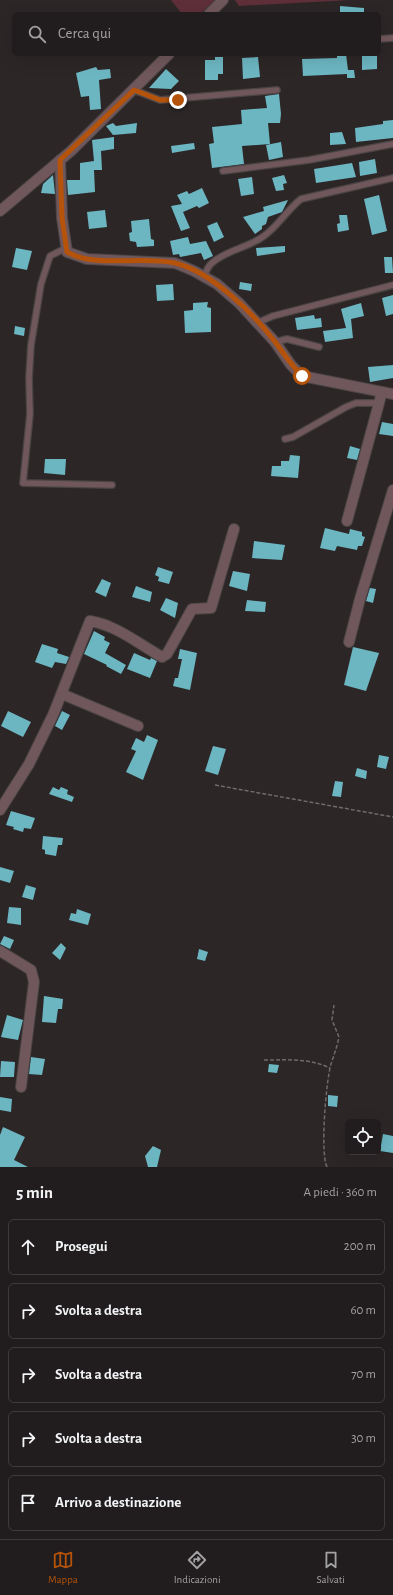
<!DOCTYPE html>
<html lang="it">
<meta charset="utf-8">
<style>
:root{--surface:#211c1d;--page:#2d292a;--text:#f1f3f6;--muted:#a2a1a4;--line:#3e3a3b;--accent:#b45309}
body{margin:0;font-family:"Alegreya Sans",sans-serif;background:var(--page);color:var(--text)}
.controls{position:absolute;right:12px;bottom:12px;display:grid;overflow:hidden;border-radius:6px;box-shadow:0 4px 16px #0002}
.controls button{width:36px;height:36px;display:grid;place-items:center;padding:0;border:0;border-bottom:1px solid var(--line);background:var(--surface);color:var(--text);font:20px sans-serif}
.stop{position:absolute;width:12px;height:12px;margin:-9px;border:3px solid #b45309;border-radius:50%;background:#fff}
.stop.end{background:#b45309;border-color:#fff;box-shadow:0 1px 4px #0008}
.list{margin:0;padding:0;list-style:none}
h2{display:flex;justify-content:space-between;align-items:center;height:52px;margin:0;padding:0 16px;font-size:17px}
h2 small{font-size:13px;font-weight:400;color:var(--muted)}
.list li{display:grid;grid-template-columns:26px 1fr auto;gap:12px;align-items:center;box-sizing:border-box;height:56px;margin:0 8px 8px;padding:0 8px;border:1px solid var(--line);border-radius:6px}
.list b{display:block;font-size:15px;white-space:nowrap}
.list em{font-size:13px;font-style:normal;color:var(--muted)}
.icon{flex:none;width:22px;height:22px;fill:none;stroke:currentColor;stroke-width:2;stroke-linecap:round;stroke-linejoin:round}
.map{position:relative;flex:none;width:393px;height:1167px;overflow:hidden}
.search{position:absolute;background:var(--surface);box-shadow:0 4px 16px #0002;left:12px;right:12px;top:12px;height:44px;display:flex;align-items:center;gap:10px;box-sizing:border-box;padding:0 14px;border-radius:6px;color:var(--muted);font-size:15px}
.sheet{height:372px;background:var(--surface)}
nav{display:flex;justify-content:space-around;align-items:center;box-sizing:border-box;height:56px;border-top:1px solid var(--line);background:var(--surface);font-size:11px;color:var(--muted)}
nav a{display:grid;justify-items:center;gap:2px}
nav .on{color:var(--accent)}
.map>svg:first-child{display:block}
.green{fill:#5e2f39}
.building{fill:#6cb6c2}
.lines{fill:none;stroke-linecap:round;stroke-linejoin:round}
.service-casing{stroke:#4a4445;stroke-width:8}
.minor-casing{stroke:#4a4445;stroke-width:12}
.path{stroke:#706a6b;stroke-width:1.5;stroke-dasharray:4 2;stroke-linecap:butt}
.service{stroke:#70575b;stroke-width:5.5}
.minor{stroke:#70575b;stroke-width:10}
.route{stroke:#b45309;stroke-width:5}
</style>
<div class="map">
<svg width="393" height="1167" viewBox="0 0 393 1167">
<rect width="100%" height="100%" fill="#2c2627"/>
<g class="green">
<polygon points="171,0 215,0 200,14 182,14"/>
<polygon points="235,0 351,0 239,6"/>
</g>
<g class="building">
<polygon points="340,6 364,8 364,14 340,14"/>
<polygon points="346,54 348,70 354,70 355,78 347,78 347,74 303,76 302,59 337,58 337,55"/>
<polygon points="362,56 377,56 377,69 362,70"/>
<polygon points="215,57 223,57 223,74 218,74 218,80 205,80 205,60 215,60"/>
<polygon points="258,57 260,77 243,79 242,58"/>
<polygon points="96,67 98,70 110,69 111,78 99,80 101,109 90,110 89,96 81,97 76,73"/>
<polygon points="166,69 179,81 171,89 149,88"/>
<polygon points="279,94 281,114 280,123 268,123 270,144 242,146 244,164 212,168 209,144 214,143 212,127 242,124 241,110 267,108 265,96"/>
<polygon points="393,120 393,138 356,142 355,128 383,124 383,121"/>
<polygon points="113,123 116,126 137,123 136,133 113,135 106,126"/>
<polygon points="342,132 346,144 330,145 330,133"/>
<polygon points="114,137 114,149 101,151 102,170 94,170 95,192 68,195 67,180 80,180 80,163 94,161 92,140"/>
<polygon points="281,142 283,157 269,160 266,145"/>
<polygon points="194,143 195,149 172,153 171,146"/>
<polygon points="375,159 377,173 360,176 359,162"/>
<polygon points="352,163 356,177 316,183 314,169"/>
<polygon points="53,175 55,194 41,193 43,184"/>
<polygon points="284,175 287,183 283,184 284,190 276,191 272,178"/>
<polygon points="252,177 254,194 241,196 238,179"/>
<polygon points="202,188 209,203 199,208 197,206 183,212 190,228 181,231 171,206 182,204 177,195 187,191 189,194"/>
<polygon points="379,195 387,231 372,235 364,199"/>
<polygon points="288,200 282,212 268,217 266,224 262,226 262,229 255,234 243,217 264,211 263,207"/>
<polygon points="105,210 107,227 89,229 87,212"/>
<polygon points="339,215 347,215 349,230 338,232 337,224 340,223"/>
<polygon points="149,219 151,239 154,240 154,246 137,247 136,242 130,241 129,233 132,232 131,221"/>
<polygon points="217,222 224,237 214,242 207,226"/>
<polygon points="188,237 190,244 206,241 213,256 204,260 201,253 180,257 179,254 173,255 170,241"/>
<polygon points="285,246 285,252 257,256 256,248"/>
<polygon points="16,248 32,251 27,270 12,267"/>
<polygon points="384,257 392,257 393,273 385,273"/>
<polygon points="240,282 252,284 251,291 239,289"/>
<polygon points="173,284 174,300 157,301 156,285"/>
<polygon points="393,295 393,314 386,316 382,298"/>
<polygon points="208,302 207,307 211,308 211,332 185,333 184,311 193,310 193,303"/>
<polygon points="361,303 364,316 351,319 353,338 325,342 323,331 346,328 341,309"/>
<polygon points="314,315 315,319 321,318 322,327 297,330 295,318"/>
<polygon points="15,326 25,328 24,336 14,334"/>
<polygon points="393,365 393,378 370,382 368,367"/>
<polygon points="382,422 393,424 393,436 379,434"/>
<polygon points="350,446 360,449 357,460 347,458"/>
<polygon points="290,455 300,456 298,478 271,476 272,466 281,466 281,461 289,461"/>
<polygon points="45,459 66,459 65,475 44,473"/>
<polygon points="325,528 349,534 350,529 362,532 362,536 365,537 362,546 358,546 357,550 337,546 335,551 320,548"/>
<polygon points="254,541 285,545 282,560 252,558"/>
<polygon points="158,567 173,572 169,584 158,581 159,577 155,575"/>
<polygon points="233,571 250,574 247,591 229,586"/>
<polygon points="102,579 111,583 106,597 95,592"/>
<polygon points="136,586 152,592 150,602 132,597"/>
<polygon points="370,588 376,589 373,603 366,601"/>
<polygon points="166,598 178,603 175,618 160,610"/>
<polygon points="247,600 266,602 265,612 245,611"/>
<polygon points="94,631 105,637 104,640 110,643 105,653 126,665 121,674 106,666 107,665 84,654"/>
<polygon points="42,644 58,649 57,653 69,657 66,664 55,662 52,668 35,662"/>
<polygon points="353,647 379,653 366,691 344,685"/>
<polygon points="180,649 197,653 190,690 173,686 175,678 178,678 182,659 178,659"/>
<polygon points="134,653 150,660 151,658 157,661 150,678 127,669"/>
<polygon points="8,711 31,722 23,737 1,726"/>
<polygon points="62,711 70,715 62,730 55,726"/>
<polygon points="147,735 158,740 143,780 126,772 136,751 131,749 136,738 144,742"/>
<polygon points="213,746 226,749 218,775 205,771"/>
<polygon points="379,755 389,757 386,769 377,767"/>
<polygon points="357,768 367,771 366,779 355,776"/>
<polygon points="335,781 343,782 341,797 332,796"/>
<polygon points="53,787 59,790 61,787 68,790 67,794 74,797 72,802 49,794"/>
<polygon points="11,811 35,818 31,829 24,828 23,832 13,829 14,827 6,825"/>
<polygon points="43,836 63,838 62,845 58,845 56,856 45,854 45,850 42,849"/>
<polygon points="0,867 14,871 10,883 0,880"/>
<polygon points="26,885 36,888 33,900 22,897"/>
<polygon points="9,907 21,908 21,925 7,923"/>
<polygon points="77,909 91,914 88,925 69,920 71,913 76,914"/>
<polygon points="4,936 14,940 10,949 0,944"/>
<polygon points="61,943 66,948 60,960 52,953"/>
<polygon points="199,949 208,952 205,961 197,959"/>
<polygon points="44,996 63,999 62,1009 58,1009 56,1023 42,1022"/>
<polygon points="7,1015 23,1020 18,1040 1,1037"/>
<polygon points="31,1057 45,1059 42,1075 29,1074"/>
<polygon points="1,1061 15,1062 14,1077 0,1077"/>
<polygon points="269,1064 279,1065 277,1073 268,1072"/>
<polygon points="328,1095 338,1096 337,1107 328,1106"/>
<polygon points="0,1097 12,1099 11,1112 0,1110"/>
<polygon points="3,1127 25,1137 14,1160 28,1167 0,1167 0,1135"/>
<polygon points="383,1134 393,1136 393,1153 380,1151"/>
<polygon points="153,1146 161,1150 157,1167 148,1167 145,1156"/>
</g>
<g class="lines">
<defs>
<g id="service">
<polyline points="379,39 393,38"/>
<polyline points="134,90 160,100 277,90"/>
<polyline points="223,171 309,160 393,144"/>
<polyline points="66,248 50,256 41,284 31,345 29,378 30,414 23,483 112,485"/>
<path d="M 204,276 C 206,272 208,266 212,263 C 226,250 248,248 264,236 C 279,225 287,210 301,199 L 393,178"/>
<polyline points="257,323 273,316 393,285"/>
<polyline points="275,342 287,339 319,347"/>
<polyline points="285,439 293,437 346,407 356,403 380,403"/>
</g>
<g id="minor">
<polyline points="209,14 223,0"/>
<polyline points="60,160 62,218 67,252 87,259 175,263 194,271 217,284 239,303 275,342 291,365 302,376 393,394"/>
<polyline points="0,211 71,151 169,54"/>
<polyline points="347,521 382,392"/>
<polyline points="349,642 360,599 393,490"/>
<polyline points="62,694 138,726"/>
<path d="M 0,810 L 29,764 L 53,715 L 90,621 C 116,625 139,644 162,657 L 167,654 L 192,609 L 211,608 L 234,529"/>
<polyline points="0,951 31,970 34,982 21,1087"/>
</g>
</defs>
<use href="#service" class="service-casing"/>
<use href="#minor" class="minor-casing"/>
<g class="path">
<polyline points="215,785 393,817"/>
<path d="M 264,1060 C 287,1060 309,1058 330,1068"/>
<path d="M 327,1167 C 320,1153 326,1081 331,1064 C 334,1055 337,1047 339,1037 L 332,1020 L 334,1005"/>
</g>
<use href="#service" class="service"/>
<use href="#minor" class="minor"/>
</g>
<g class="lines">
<path class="route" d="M 178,100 L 160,100 L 134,90 L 60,160 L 62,218 L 67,252 C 73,255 80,258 87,259 C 113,264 147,257 175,263 C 212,272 253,313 276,343 C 284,354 292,366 302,376"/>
</g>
</svg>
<div class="controls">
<button><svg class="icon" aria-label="locate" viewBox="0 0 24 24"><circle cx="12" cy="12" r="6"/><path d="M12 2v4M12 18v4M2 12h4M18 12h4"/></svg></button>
</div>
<div class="stop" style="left:302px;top:376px"></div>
<div class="stop end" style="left:178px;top:100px"></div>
<div class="search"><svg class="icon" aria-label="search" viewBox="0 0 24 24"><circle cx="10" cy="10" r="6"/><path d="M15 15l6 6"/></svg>Cerca qui</div>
</div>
<section class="sheet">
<h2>5 min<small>A piedi · 360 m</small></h2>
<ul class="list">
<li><svg class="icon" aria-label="ahead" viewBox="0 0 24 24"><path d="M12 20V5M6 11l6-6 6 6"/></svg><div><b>Prosegui</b></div><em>200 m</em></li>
<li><svg class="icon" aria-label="right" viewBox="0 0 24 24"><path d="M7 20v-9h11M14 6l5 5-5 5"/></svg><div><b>Svolta a destra</b></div><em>60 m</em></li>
<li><svg class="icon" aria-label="right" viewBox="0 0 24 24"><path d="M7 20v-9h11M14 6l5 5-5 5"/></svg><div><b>Svolta a destra</b></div><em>70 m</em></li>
<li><svg class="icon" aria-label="right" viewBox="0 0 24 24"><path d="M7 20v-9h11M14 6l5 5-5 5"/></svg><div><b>Svolta a destra</b></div><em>30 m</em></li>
<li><svg class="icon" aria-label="arrive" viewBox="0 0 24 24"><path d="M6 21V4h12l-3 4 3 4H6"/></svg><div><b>Arrivo a destinazione</b></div></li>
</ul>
</section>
<nav>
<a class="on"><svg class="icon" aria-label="map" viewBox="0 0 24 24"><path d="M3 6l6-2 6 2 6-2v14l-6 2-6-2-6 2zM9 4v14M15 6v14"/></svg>Mappa</a>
<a><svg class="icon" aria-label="directions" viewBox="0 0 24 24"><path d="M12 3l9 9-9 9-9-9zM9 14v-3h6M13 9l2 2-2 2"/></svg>Indicazioni</a>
<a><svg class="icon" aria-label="saved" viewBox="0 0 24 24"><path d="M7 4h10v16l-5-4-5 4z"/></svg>Salvati</a>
</nav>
